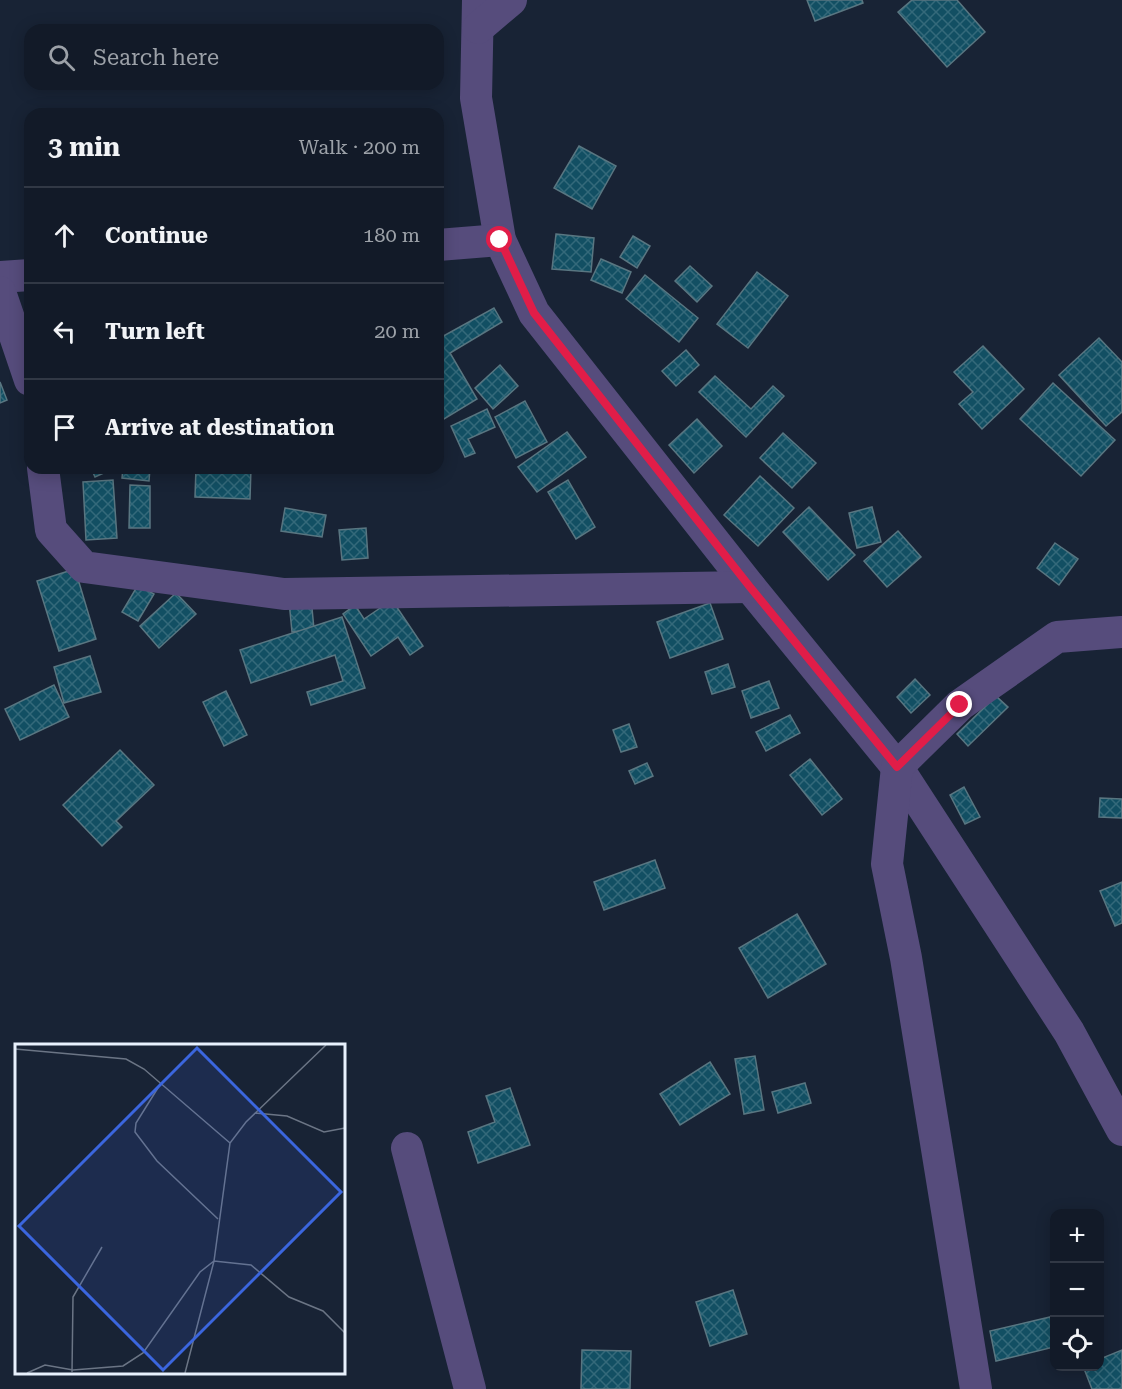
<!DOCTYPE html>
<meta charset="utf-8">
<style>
:root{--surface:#121a28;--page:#1f2734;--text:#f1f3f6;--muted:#9ca1a8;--line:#313845}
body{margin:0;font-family:"Roboto Serif",serif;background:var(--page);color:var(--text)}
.controls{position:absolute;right:18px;bottom:18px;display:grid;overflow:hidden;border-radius:12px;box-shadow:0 3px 15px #0003}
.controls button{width:54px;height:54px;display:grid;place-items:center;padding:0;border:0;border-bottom:2px solid var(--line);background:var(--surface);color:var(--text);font:30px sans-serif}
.stop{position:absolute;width:18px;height:18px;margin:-14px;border:4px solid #e11d48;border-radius:50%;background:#fff}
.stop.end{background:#e11d48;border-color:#fff;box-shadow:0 2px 6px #0008}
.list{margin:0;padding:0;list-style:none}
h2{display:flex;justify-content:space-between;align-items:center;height:78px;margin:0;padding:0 24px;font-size:26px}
h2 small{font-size:20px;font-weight:400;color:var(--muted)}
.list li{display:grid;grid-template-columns:39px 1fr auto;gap:18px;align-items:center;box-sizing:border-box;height:96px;padding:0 24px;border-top:2px solid var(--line)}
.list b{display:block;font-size:22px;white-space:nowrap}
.list em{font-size:20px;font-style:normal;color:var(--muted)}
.icon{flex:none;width:33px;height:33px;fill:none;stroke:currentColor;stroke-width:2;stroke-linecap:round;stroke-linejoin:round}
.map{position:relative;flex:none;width:1122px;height:1389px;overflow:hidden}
.search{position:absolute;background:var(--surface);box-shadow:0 3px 15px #0003;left:24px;top:24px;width:420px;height:66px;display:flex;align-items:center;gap:15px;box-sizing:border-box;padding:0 21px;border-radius:18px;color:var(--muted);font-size:22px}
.panel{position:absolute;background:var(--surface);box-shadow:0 3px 15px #0003;left:24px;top:108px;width:420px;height:366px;border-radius:18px}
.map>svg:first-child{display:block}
.building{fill:url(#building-cross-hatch);stroke:#597681;stroke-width:1.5}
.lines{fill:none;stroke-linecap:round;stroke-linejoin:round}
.minor{stroke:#564c7c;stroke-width:32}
.route{stroke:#e11d48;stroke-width:8}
.inset-road{fill:none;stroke:#6b7585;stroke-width:1.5}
.view{fill:#3b66de;fill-opacity:0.15;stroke:#3b66de;stroke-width:3}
.inset-edge{fill:none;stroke:#e8f1fd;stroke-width:3}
</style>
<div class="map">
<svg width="1122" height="1389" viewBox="0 0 1122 1389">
<defs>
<pattern id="building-cross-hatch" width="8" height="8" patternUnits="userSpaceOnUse" patternTransform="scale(1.5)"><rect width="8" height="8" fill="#124f63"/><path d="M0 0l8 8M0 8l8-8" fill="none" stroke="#34697a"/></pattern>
</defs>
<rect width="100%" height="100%" fill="#182335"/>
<g class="building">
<polygon points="807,0 862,0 863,3 815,21"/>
<polygon points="912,0 957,0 985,32 947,67 898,12"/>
<polygon points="579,146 616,166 592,209 554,188"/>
<polygon points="556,234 594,238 591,272 552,269"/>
<polygon points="633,236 650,246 637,268 620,257"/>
<polygon points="601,259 631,272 622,293 591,280"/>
<polygon points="690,266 712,286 697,302 675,281"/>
<polygon points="757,272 788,296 748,348 717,324"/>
<polygon points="645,275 698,318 679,342 626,299"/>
<polygon points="494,308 502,322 450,353 477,399 444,419 438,408 438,339"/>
<polygon points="1099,338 1122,362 1122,412 1106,426 1059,375"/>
<polygon points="983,346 1024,389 982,429 959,404 973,392 954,372"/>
<polygon points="686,350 699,365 676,386 662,371"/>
<polygon points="500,365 518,386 493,409 475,388"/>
<polygon points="715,376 751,409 773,386 784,396 746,437 699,392"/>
<polygon points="0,382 7,400 0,403"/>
<polygon points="1053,383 1115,440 1081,476 1020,419"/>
<polygon points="525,401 547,442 516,458 495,417"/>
<polygon points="487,409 495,427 468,439 475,453 465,457 451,426"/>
<polygon points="697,419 722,446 694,473 669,445"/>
<polygon points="567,432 586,457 537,492 518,467"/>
<polygon points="783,433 816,463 792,488 760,458"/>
<polygon points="91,468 107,468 108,471 95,477"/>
<polygon points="123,468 150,468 149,481 122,478"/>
<polygon points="196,468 251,468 250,499 195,497"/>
<polygon points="760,476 794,508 758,546 724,515"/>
<polygon points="113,480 117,538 86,540 83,482"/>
<polygon points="568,480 595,527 576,539 548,492"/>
<polygon points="130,485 150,486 150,528 129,528"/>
<polygon points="809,507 855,555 828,580 783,532"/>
<polygon points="872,507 881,542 857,548 849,513"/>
<polygon points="285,508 326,515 322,537 281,531"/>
<polygon points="366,528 368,558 342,560 339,530"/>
<polygon points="898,531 921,557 887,587 864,561"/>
<polygon points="1055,543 1078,559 1059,585 1037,568"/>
<polygon points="75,569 96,639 59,651 37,581"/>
<polygon points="138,585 154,594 138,621 122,612"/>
<polygon points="176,593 196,614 159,648 140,626"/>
<polygon points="311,598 314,629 292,632 289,601"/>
<polygon points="392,600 423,646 410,655 398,637 371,656 343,614 355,605 364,619"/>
<polygon points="710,603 723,639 670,658 657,622"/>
<polygon points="342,617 365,688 311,705 307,692 343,681 335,655 251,683 240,650"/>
<polygon points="90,656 101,692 64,703 54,667"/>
<polygon points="728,664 735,687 712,694 705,672"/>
<polygon points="915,679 930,695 911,713 897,697"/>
<polygon points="769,681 779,708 751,718 742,691"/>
<polygon points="54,685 69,717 20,740 5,709"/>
<polygon points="226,691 247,735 224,746 203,702"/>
<polygon points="996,696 1008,707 968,746 957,734"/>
<polygon points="790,715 800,733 766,751 756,732"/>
<polygon points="629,724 637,747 621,752 613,730"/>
<polygon points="120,750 154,785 116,821 122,827 102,846 63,805"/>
<polygon points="810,759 842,799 822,815 790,775"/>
<polygon points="647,763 653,776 635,784 629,771"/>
<polygon points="964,787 980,817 965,824 950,795"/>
<polygon points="1100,798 1122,799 1122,818 1099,817"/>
<polygon points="655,860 665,888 604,910 594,882"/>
<polygon points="1122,882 1122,923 1115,926 1100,891"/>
<polygon points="797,914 826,964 768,998 739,948"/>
<polygon points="755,1056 764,1110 744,1114 735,1059"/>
<polygon points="710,1062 730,1094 680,1125 660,1094"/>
<polygon points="805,1083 811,1103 778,1113 772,1092"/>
<polygon points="510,1088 530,1145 478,1163 468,1132 495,1122 486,1096"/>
<polygon points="733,1290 747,1334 710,1346 696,1302"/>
<polygon points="1050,1317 1054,1335 1054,1347 996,1361 990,1331"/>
<polygon points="582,1350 631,1351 630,1389 581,1389"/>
<polygon points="1122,1350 1122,1389 1092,1389 1083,1366 1100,1366 1100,1359"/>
</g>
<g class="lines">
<g class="minor">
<polyline points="478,0 476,98 500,240 534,313 750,587 897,767 1069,1032 1122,1130"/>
<polyline points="478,28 511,0"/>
<polyline points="438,245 500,240"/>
<polyline points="0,277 30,275"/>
<polyline points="0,292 30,380"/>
<polyline points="43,468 51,530 84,567 284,594 750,587"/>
<polyline points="407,1148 470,1389"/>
<polyline points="976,1389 906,958 887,864 897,767 960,705 1057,637 1122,632"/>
</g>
</g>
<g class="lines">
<polyline class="route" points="500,240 534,313 750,587 897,767 960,705"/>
</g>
<g transform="translate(15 1044)">
<rect width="330" height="330" fill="#182335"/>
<path class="inset-road" d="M 0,5 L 111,15 L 129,25 L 215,99M 146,39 L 121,79 L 120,88 L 142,117 L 203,175M 240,69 L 272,72 L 309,88 L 330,84M 57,328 L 58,253 L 87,203M 12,329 L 30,321 L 58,326 L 108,322 L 128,309 L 185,228 L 199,217 L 236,221 L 274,253 L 308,267 L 330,289M 170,329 L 199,217 L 215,99 L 231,78 L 311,1"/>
<path class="view" d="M 182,4 L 326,148 L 148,326 L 4,182 Z"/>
<rect width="330" height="330" class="inset-edge"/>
</g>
</svg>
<div class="controls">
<button>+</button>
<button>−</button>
<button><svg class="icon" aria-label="locate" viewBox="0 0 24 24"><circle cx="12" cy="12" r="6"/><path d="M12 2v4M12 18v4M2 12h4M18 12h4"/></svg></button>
</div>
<div class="stop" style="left:500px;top:240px"></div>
<div class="stop end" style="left:960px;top:705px"></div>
<div class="search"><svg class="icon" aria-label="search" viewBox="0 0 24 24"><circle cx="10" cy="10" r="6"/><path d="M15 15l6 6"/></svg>Search here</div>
<section class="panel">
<h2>3 min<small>Walk · 200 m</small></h2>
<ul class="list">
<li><svg class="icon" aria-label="ahead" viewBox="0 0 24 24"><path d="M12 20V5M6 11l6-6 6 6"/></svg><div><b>Continue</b></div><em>180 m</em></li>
<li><svg class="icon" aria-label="left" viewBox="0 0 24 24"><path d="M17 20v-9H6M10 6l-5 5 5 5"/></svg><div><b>Turn left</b></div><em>20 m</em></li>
<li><svg class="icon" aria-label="arrive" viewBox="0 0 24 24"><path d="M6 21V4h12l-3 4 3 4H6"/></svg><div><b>Arrive at destination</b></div></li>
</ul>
</section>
</div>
